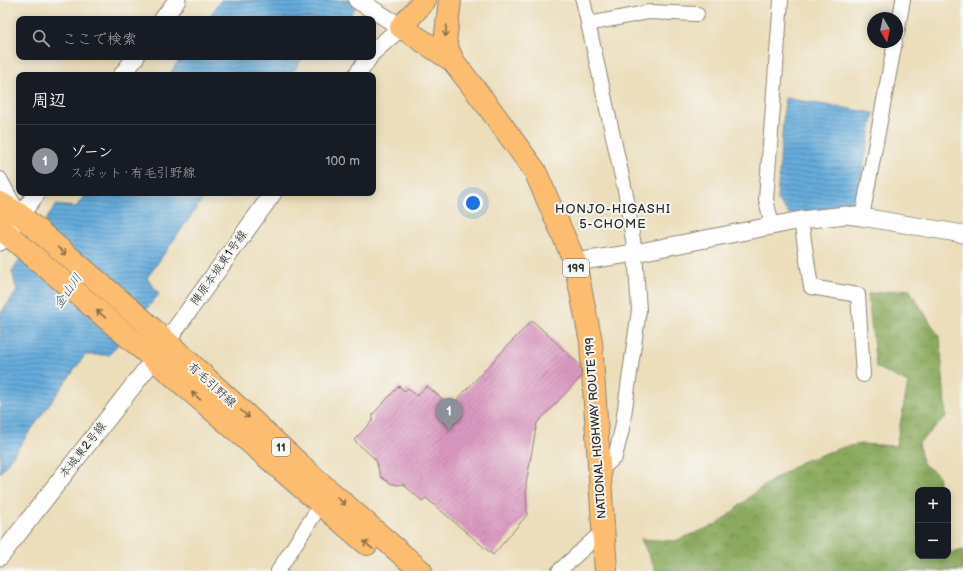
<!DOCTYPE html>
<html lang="ja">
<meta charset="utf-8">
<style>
:root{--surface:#171b24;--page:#242831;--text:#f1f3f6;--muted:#9ea1a6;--line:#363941;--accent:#8c9099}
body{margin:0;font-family:"Balsamiq Sans","Klee One",sans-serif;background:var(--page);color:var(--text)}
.controls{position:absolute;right:12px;bottom:12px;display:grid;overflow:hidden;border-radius:8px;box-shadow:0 2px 10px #0003}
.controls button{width:36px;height:36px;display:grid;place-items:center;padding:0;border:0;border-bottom:1px solid var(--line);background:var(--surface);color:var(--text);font:20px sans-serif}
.compass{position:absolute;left:867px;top:12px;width:36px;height:36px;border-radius:50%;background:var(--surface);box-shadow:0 2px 10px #0003;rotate:171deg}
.you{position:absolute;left:473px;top:203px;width:14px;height:14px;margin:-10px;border:3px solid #fff;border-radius:50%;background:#1a73e8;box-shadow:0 0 0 6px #1a73e833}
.badge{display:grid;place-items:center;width:26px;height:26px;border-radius:50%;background:var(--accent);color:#fff;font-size:13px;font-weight:700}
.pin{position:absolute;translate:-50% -33px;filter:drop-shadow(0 1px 2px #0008)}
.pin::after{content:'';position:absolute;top:21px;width:14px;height:12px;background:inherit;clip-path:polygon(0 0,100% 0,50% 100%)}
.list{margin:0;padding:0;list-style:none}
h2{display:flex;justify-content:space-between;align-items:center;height:52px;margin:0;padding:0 16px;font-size:17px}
h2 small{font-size:13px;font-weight:400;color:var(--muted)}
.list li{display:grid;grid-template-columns:26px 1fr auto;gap:12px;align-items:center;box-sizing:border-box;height:72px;padding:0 16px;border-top:1px solid var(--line)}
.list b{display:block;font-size:15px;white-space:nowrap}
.list p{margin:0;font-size:13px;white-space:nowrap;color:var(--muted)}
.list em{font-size:13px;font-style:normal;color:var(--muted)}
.icon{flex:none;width:22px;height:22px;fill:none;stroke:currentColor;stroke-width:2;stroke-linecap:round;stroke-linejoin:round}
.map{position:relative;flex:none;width:963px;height:571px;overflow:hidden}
.search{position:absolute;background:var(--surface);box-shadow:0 2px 10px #0003;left:16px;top:16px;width:360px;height:44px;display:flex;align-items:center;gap:10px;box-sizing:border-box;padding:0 14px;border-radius:8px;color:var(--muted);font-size:15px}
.panel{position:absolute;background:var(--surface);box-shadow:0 2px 10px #0003;left:16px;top:72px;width:360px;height:124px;border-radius:8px}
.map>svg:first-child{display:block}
.forest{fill:url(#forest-crowns);stroke:#5b6a44}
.water{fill:url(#water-rules);stroke:#486b83}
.building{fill:url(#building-hatch)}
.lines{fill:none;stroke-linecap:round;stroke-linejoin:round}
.minor-casing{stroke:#8c8473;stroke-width:16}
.tertiary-casing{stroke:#8c8473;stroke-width:19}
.primary-casing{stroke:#8c8473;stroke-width:24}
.trunk-casing{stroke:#8c8473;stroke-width:24}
.minor{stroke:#fff;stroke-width:14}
.tertiary{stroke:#fff;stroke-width:17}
.primary{stroke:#fcbd6f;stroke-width:22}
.trunk{stroke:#fcbd6f;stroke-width:22}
.oneway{stroke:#896d4a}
.labels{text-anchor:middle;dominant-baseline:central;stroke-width:4;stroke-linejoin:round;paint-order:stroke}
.shield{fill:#f6f6f2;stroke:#686867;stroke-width:1}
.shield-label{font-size:11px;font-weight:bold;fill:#2b2b2b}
.street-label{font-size:12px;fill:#2b2b2b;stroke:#f6f6f2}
.neighbourhood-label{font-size:13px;letter-spacing:1px;fill:#2b2b2b;stroke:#f6f6f2}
.water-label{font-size:13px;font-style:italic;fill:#3f5869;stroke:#f6f6f2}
</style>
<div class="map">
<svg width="963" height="571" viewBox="0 0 963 571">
<defs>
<pattern id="forest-crowns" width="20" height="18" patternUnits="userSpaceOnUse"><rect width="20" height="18" fill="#8baa5e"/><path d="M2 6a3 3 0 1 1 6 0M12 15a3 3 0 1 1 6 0" fill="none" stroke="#728b4e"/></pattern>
<pattern id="water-rules" width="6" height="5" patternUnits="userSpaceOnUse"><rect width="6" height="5" fill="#65abdb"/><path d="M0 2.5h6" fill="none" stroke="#538bb2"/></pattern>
<pattern id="building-hatch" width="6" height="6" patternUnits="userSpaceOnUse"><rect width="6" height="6" fill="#db99c1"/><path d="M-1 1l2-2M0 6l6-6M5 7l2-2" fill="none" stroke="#b27d9d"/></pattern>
</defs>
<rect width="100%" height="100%" fill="#f6f6f2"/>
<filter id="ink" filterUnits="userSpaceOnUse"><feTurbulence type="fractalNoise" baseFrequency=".025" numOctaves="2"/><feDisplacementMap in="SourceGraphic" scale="8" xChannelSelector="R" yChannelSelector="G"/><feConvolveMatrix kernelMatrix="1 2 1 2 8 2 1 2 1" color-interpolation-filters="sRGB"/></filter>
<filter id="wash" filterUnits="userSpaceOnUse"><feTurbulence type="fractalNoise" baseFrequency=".012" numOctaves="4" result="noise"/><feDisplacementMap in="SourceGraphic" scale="16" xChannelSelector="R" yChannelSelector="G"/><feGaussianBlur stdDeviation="0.9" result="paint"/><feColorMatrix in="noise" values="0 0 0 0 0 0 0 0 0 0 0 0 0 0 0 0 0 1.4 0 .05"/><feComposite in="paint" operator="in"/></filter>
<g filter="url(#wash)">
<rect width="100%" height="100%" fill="#ecdebb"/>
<polygon class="forest" points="909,289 940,338 946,417 919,443 922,463 938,475 940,490 918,490 918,556 948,556 948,543 950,553 963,550 963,571 656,571 641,539 675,541 718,524 759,489 801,462 844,447 862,444 896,446 908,383 876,367 868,294"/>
<g class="water">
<polygon points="221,0 361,0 347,19 208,19"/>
<polygon points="181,57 304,57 302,59 291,75 169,75"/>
<polygon points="785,98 874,113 855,208 835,207 789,214 777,199"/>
<polygon points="86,193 207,193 147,278 159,294 109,355 85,355 0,473 0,314 17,291 12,271 56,205 76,207"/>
</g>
<g id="blocks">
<polygon class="building" points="532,320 580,365 581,377 537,423 526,484 527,515 493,555 426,498 422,501 403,484 397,485 390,483 381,477 378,468 376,460 354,440 373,420 373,414 399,386 404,391 408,388 417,396 427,386 451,406"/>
</g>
</g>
<g filter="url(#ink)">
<use href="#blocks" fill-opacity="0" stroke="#8c8473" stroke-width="1"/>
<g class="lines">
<defs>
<g id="minor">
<polyline points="583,0 626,195 635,253 639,310 622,429 615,457 600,471"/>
<polyline points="588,24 649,12 697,14"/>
<polyline points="897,33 903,0"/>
<polyline points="0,179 18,212"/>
<polyline points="862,217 895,42"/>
<polyline points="801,220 811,287 858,295 863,375"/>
<polyline points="772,226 766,199 781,0"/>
<polyline points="278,571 321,504"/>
<polyline points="559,571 604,530"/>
</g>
<g id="tertiary">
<polyline points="357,0 401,27 373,52"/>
<polyline points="163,19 177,0"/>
<polyline points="122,75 136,57"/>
<polyline points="357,75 369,57"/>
<polyline points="0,242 37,193"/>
<polyline points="575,262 635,253 801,220 846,215 862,217 963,234"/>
<polyline points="0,557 154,359 273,193"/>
</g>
<g id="primary">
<polyline points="0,203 20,215 144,321 319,482 421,571"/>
<polyline points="0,225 6,233 131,339 367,544"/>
</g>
<g id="trunk">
<polyline points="425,0 401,27 453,61 490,109 535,171 575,262 591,342 606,571"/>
<polyline points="450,0 445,42 453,61"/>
</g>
</defs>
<use href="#minor" class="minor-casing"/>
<use href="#tertiary" class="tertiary-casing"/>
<use href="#primary" class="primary-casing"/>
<use href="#trunk" class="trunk-casing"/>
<use href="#minor" class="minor"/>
<use href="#tertiary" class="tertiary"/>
<use href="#primary" class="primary"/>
<use href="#trunk" class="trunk"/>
</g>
<defs><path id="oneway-shaft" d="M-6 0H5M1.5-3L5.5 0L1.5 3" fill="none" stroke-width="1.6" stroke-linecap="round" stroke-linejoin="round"/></defs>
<g class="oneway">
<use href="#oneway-shaft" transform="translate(446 31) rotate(96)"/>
<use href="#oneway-shaft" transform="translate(62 251) rotate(41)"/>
<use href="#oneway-shaft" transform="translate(101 314) rotate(-140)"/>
<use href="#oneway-shaft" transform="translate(196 396) rotate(-139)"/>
<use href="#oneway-shaft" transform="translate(245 414) rotate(42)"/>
<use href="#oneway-shaft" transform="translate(341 501) rotate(41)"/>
<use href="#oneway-shaft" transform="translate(368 545) rotate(-139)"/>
</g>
</g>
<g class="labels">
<g class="shield">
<rect x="563" y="259" width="26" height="18" rx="3"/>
<rect x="272" y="438" width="18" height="18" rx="3"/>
</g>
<g class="shield-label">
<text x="576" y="268">199</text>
<text x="281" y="447">11</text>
</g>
<g class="street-label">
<text transform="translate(219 268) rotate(-55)">陣原本城東1号線</text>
<text transform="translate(212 385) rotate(42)">有毛引野線</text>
<text transform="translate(596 428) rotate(-94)">NATIONAL HIGHWAY ROUTE 199</text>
<text transform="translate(83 450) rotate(-52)">本城東2号線</text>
</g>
<g class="neighbourhood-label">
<text x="613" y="209">HONJO-HIGASHI<tspan x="613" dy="15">5-CHOME</tspan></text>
</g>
<g class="water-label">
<text transform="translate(68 291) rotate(-55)">金山川</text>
</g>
</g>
</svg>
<div class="controls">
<button>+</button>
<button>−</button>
</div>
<svg class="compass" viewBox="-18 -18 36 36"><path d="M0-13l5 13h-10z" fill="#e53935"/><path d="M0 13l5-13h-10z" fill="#9ea1a6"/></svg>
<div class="you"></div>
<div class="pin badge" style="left:449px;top:431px">1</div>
<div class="search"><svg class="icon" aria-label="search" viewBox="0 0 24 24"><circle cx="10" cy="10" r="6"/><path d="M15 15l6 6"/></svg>ここで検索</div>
<section class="panel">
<h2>周辺<small></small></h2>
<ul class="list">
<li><span class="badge">1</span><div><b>ゾーン</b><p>スポット · 有毛引野線</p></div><em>100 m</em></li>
</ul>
</section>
</div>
